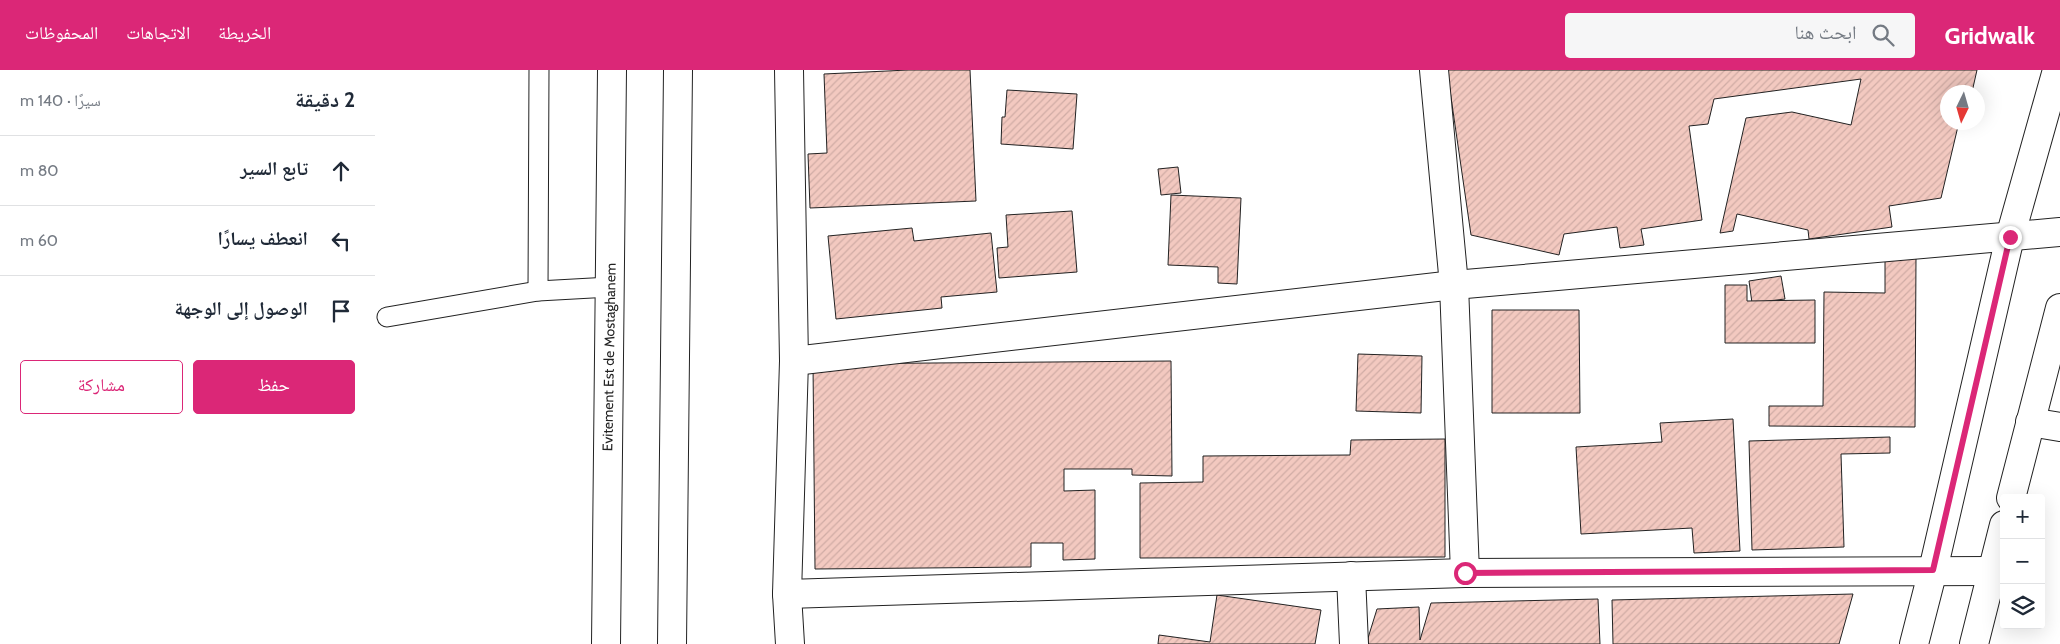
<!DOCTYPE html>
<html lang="ar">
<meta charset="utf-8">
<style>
:root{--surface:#fff;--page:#f6f6f7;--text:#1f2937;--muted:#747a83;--line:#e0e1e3;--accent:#db2777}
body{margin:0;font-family:Cabin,"Noto Naskh Arabic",sans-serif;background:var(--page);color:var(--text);direction:rtl}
.controls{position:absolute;right:15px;bottom:15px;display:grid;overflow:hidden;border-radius:5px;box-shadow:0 5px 20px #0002}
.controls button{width:45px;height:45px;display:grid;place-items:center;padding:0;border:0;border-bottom:1px solid var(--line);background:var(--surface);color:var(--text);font:25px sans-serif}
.compass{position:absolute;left:1565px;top:15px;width:45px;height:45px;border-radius:50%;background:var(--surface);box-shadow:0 5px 20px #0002;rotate:185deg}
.stop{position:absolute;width:15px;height:15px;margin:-11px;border:4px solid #db2777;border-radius:50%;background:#fff}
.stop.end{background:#db2777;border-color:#fff;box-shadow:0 1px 5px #0008}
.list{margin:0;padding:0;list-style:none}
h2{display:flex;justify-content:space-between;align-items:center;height:65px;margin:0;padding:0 20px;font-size:21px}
h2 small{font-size:16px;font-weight:400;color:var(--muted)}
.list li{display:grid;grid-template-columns:32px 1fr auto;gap:15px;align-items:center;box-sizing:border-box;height:70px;padding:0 20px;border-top:1px solid var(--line)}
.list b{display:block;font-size:19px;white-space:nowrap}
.list em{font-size:16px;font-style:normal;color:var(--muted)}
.actions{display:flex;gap:10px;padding:15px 20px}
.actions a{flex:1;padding:11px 0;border:1px solid var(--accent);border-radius:5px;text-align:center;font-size:18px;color:var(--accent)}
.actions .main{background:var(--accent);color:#fff}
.icon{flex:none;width:28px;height:28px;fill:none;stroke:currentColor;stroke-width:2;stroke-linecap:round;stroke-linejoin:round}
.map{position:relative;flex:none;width:1685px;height:574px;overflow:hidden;direction:ltr}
header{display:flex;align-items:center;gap:30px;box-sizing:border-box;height:70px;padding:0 25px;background:var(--accent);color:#fff}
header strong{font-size:24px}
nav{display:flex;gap:28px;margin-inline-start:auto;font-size:18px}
.search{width:350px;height:45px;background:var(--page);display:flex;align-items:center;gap:12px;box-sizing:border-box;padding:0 18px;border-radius:5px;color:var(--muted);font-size:19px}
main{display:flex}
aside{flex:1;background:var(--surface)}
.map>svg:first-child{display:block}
.building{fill:url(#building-hatch);stroke:#222}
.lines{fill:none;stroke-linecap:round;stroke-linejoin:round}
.service-casing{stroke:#222;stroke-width:21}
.minor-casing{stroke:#222;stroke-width:30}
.tertiary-casing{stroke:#222;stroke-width:30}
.trunk-casing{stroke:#222;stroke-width:30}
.service{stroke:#fff;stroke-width:19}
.minor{stroke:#fff;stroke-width:28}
.tertiary{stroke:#fff;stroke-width:28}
.trunk{stroke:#fff;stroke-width:28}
.route{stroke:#db2777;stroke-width:6}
.labels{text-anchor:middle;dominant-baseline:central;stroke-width:4;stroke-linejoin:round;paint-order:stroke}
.street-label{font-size:14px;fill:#222;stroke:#fff}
</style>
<header>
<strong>Gridwalk</strong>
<div class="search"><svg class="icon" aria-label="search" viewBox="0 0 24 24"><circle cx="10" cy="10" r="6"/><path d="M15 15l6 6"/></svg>ابحث هنا</div>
<nav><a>الخريطة</a><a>الاتجاهات</a><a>المحفوظات</a></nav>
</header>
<main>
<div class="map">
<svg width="1685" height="574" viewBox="0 0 1685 574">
<defs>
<pattern id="building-hatch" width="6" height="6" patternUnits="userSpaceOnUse" patternTransform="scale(1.25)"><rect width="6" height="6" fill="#f3c9c0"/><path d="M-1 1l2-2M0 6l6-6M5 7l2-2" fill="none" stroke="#d0aca5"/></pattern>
</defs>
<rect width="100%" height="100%" fill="#fff"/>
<g class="building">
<polygon points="533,0 595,0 601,131 435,138 433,84 452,83 449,4"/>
<polygon points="1072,0 1602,0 1597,22 1572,22 1572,52 1584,52 1566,128 1514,136 1517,157 1434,169 1433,160 1362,144 1358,161 1345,163 1371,48 1417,42 1476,55 1486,9 1339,29 1333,54 1314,56 1327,150 1266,159 1269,175 1245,178 1242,157 1189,164 1184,185 1096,165"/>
<polygon points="632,20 702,24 698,79 626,74 627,47 630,47"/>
<polygon points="803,97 806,123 786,125 783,99"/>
<polygon points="796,125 866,128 862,214 843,213 843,197 793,195"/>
<polygon points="697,141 702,202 624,208 622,178 633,177 631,145"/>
<polygon points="537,158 539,171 616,163 622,222 566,227 567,238 461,249 453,166"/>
<polygon points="1510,188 1541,188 1540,357 1394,356 1394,336 1448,336 1449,222 1510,223"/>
<polygon points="1406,206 1410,229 1377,233 1374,211"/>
<polygon points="1350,215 1372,215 1372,231 1440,230 1440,273 1350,273"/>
<polygon points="1117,240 1204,240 1205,343 1117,343"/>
<polygon points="983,284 1047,286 1046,343 981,341"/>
<polygon points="796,291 797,406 757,405 757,399 689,399 689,421 720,420 720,489 688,490 688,473 656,473 656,497 440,499 438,294"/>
<polygon points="1358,349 1365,481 1319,483 1317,458 1206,464 1201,377 1287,372 1285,353"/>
<polygon points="1515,367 1515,383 1466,384 1469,477 1377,480 1374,371"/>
<polygon points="1070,369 1070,487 765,488 765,413 828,412 828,386 975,385 976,370"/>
<polygon points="1478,524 1464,574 1238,574 1237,530"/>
<polygon points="842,525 946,540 940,574 783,574 784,565 835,572"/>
<polygon points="1223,529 1225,574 993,574 993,568 1002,539 1044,537 1045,570 1056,533"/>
</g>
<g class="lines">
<defs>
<g id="service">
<polyline points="163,221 164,0"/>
<polyline points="12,247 163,221 235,217"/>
</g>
<g id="minor">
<polyline points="414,0 419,291 412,524 415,574"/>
<polyline points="1059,0 1079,215 1090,503"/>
<polyline points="419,291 1079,215 1685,162"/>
<polyline points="1655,352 1685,357"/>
<polyline points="976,506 979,574"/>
<polyline points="412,524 1090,503 1617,501"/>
</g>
<g id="tertiary">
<polyline points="1636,428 1685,238"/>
<polyline points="1539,574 1558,500 1635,167 1682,0"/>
<polyline points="1599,574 1629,455"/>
</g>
<g id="trunk">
<polyline points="231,574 237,0"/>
<polyline points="297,574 303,0"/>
</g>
</defs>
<use href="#service" class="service-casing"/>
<use href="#minor" class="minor-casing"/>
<use href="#tertiary" class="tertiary-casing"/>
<use href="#trunk" class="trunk-casing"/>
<use href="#service" class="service"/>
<use href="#minor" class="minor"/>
<use href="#tertiary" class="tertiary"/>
<use href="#trunk" class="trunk"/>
</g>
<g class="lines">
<polyline class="route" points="1090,503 1558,500 1635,167"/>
</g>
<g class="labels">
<g class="street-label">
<text transform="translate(234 287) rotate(-89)">Evitement Est de Mostaghanem</text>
</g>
</g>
</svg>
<div class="controls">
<button>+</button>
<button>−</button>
<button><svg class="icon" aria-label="layers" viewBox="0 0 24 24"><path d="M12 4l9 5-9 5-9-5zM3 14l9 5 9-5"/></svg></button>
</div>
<svg class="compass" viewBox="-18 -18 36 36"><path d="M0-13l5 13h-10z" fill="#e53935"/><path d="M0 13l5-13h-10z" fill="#747a83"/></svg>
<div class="stop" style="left:1090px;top:503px"></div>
<div class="stop end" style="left:1635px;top:167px"></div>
</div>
<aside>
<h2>2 دقيقة<small>سيرًا · 140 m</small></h2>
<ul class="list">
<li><svg class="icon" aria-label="ahead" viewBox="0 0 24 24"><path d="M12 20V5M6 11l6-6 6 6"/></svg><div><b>تابع السير</b></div><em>80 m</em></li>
<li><svg class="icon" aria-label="left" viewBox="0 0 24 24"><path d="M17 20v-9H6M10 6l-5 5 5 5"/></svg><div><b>انعطف يسارًا</b></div><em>60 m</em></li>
<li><svg class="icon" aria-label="arrive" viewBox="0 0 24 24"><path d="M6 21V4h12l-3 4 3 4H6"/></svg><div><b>الوصول إلى الوجهة</b></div></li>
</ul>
<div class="actions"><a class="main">حفظ</a><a>مشاركة</a></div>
</aside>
</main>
